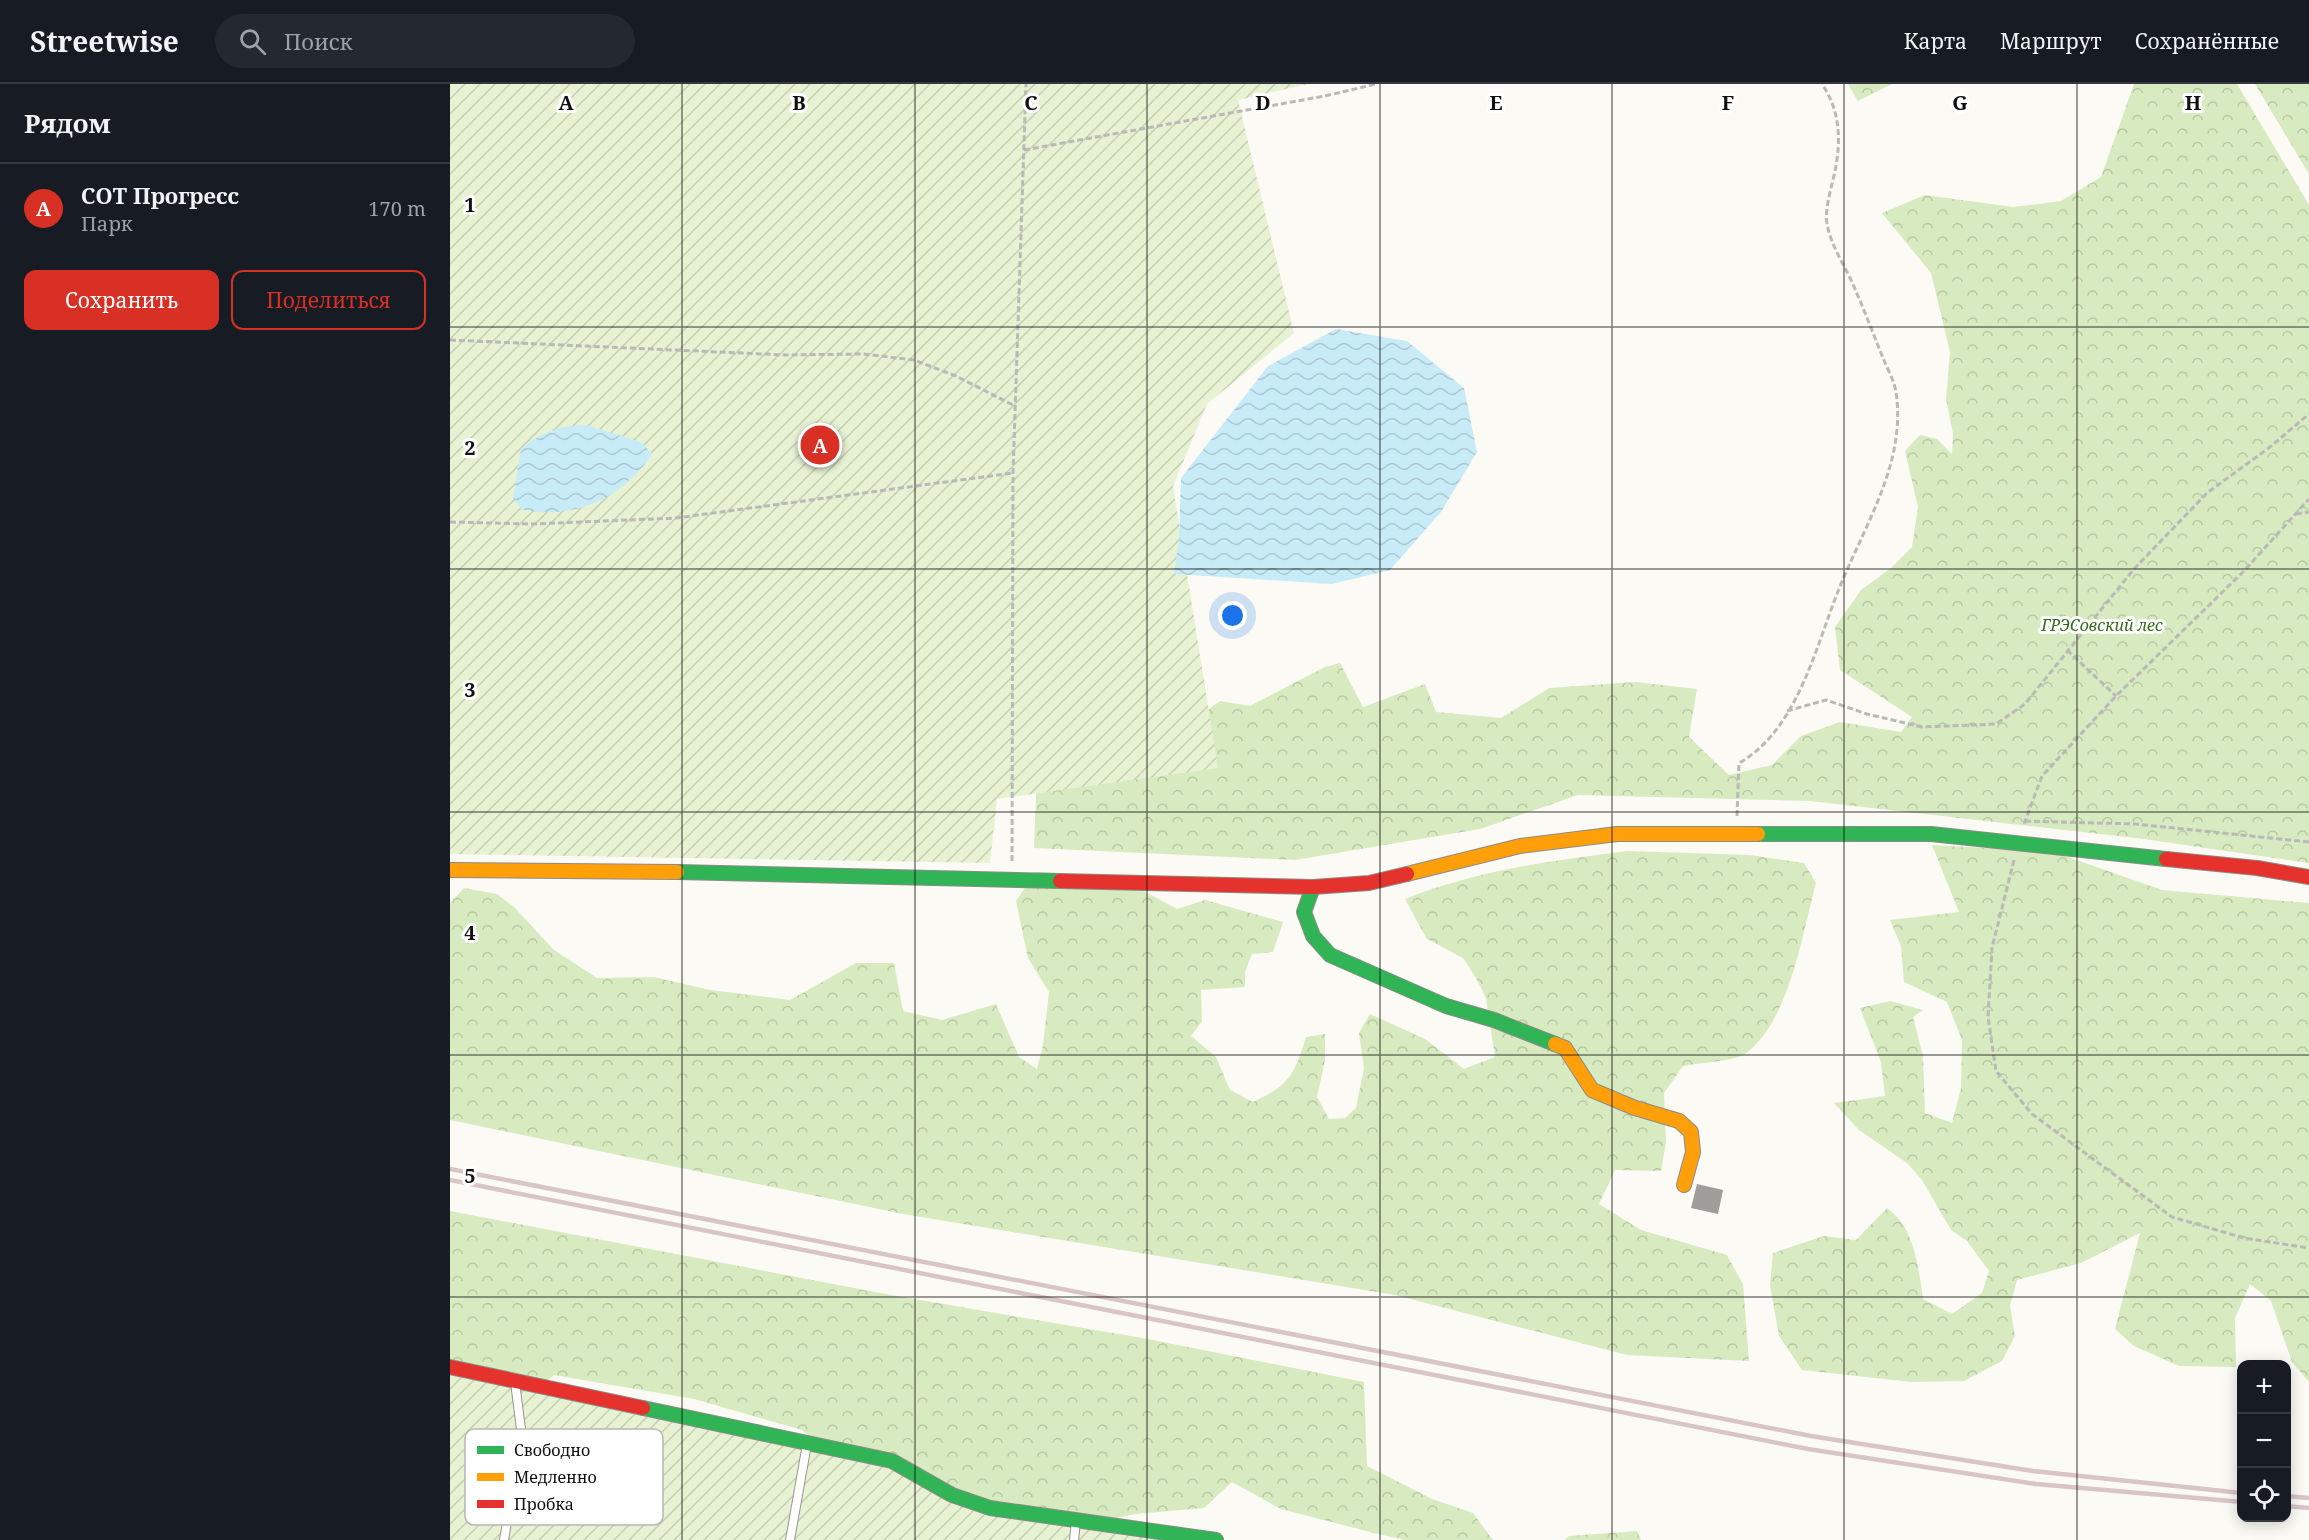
<!DOCTYPE html>
<html lang="ru">
<meta charset="utf-8">
<style>
:root{--surface:#171b24;--page:#242831;--text:#f1f3f6;--muted:#9ea1a6;--line:#363941;--accent:#d93025}
body{margin:0;font-family:"Noto Serif",serif;background:var(--page);color:var(--text)}
.controls{position:absolute;right:18px;bottom:18px;display:grid;overflow:hidden;border-radius:12px;box-shadow:0 3px 15px #0003}
.controls button{width:54px;height:54px;display:grid;place-items:center;padding:0;border:0;border-bottom:2px solid var(--line);background:var(--surface);color:var(--text);font:30px sans-serif}
.you{position:absolute;left:783px;top:532px;width:21px;height:21px;margin:-15px;border:4px solid #fff;border-radius:50%;background:#1a73e8;box-shadow:0 0 0 9px #1a73e833}
.badge{display:grid;place-items:center;width:39px;height:39px;border-radius:50%;background:var(--accent);color:#fff;font-size:20px;font-weight:700}
.pin{position:absolute;translate:-50% -50%;border:3px solid #fff;box-shadow:0 2px 6px #0006}
.list{margin:0;padding:0;list-style:none}
h2{display:flex;justify-content:space-between;align-items:center;height:78px;margin:0;padding:0 24px;font-size:26px}
h2 small{font-size:20px;font-weight:400;color:var(--muted)}
.list li{display:grid;grid-template-columns:39px 1fr auto;gap:18px;align-items:center;box-sizing:border-box;height:90px;padding:0 24px;border-top:2px solid var(--line)}
.list b{display:block;font-size:22px;white-space:nowrap}
.list p{margin:0;font-size:20px;white-space:nowrap;color:var(--muted)}
.list em{font-size:20px;font-style:normal;color:var(--muted)}
.actions{display:flex;gap:12px;padding:18px 24px}
.actions a{flex:1;padding:14px 0;border:2px solid var(--accent);border-radius:12px;text-align:center;font-size:21px;color:var(--accent)}
.actions .main{background:var(--accent);color:#fff}
.icon{flex:none;width:33px;height:33px;fill:none;stroke:currentColor;stroke-width:2;stroke-linecap:round;stroke-linejoin:round}
.map{position:relative;flex:none;width:1859px;height:1456px;overflow:hidden}
header{display:flex;align-items:center;gap:36px;box-sizing:border-box;height:84px;padding:0 30px;background:var(--surface);border-bottom:2px solid var(--line)}
header strong{font-size:28px}
nav{display:flex;gap:33px;margin-inline-start:auto;font-size:21px}
.search{width:420px;height:54px;background:var(--page);display:flex;align-items:center;gap:15px;box-sizing:border-box;padding:0 21px;border-radius:33px;color:var(--muted);font-size:22px}
main{display:flex}
aside{flex:1;background:var(--surface)}
.map>svg:first-child{display:block}
.forest{fill:url(#forest-crowns)}
.garden{fill:url(#garden-furrows)}
.water{fill:url(#water-waves)}
.building{fill:#9f9c99}
.lines{fill:none;stroke-linecap:round;stroke-linejoin:round}
.lane-casing{stroke:#969592;stroke-width:10}
.fast-casing{stroke:#8c8b89;stroke-width:16}
.slow-casing{stroke:#8c8b89;stroke-width:16}
.jam-casing{stroke:#8c8b89;stroke-width:16}
.path{stroke:#b9b9b8;stroke-width:3;stroke-dasharray:6 3;stroke-linecap:butt}
.lane{stroke:#fffefd;stroke-width:8}
.fast{stroke:#30b455;stroke-width:14}
.slow{stroke:#ff9f0a;stroke-width:14}
.jam{stroke:#e5322d;stroke-width:14}
.rail{stroke:#d9c4c6;stroke-width:4.5}
.grid{fill:none;stroke:#0f0f0f;stroke-width:1.5;stroke-opacity:0.55}
.labels{text-anchor:middle;dominant-baseline:central;stroke-width:6;stroke-linejoin:round;paint-order:stroke}
.park-label{font-size:16px;font-style:italic;fill:#326a1b;stroke:#fff}
.key{fill:#fff;stroke:#b7b7b7;stroke-width:1.5}
.key-label{font-size:16px;fill:#0f0f0f}
.grid-label{font-size:20px;text-anchor:middle;font-weight:bold;fill:#0f0f0f;stroke:#fff;stroke-width:6;stroke-linejoin:round;paint-order:stroke}
</style>
<header>
<strong>Streetwise</strong>
<div class="search"><svg class="icon" aria-label="search" viewBox="0 0 24 24"><circle cx="10" cy="10" r="6"/><path d="M15 15l6 6"/></svg>Поиск</div>
<nav><a>Карта</a><a>Маршрут</a><a>Сохранённые</a></nav>
</header>
<main>
<aside>
<h2>Рядом<small></small></h2>
<ul class="list">
<li><span class="badge">A</span><div><b>СОТ Прогресс</b><p>Парк</p></div><em>170 m</em></li>
</ul>
<div class="actions"><a class="main">Сохранить</a><a>Поделиться</a></div>
</aside>
<div class="map">
<svg width="1859" height="1456" viewBox="0 0 1859 1456">
<defs>
<pattern id="forest-crowns" width="20" height="18" patternUnits="userSpaceOnUse" patternTransform="scale(1.5)"><rect width="20" height="18" fill="#d8eac0"/><path d="M2 6a3 3 0 1 1 6 0M12 15a3 3 0 1 1 6 0" fill="none" stroke="#b8c8a4"/></pattern>
<pattern id="garden-furrows" width="10" height="10" patternUnits="userSpaceOnUse" patternTransform="scale(1.5)"><rect width="10" height="10" fill="#e7f2d3"/><path d="M-1 1l2-2M0 10L10 0M9 11l2-2" fill="none" stroke="#c5ceb4"/></pattern>
<pattern id="water-waves" width="16" height="10" patternUnits="userSpaceOnUse" patternTransform="scale(1.5)"><rect width="16" height="10" fill="#c8ebf8"/><path d="M0 5q4-4 8 0t8 0" fill="none" stroke="#abc8d3"/></pattern>
</defs>
<rect width="100%" height="100%" fill="#fcfaf4"/>
<g class="forest">
<polygon points="1398,0 1442,0 1408,17"/>
<polygon points="1684,0 1787,0 1859,121 1859,779 1694,755 1360,717 1128,711 1030,745 845,776 584,764 587,688 719,655 770,617 800,622 875,583 890,579 913,623 975,600 986,628 1051,634 1099,604 1186,598 1247,605 1239,653 1279,691 1322,681 1351,652 1390,638 1451,648 1462,633 1390,586 1385,543 1411,506 1441,484 1462,463 1468,423 1455,367 1470,351 1487,355 1502,370 1503,350 1496,315 1500,268 1481,189 1432,129 1475,111 1563,123 1611,117 1651,93"/>
<polygon points="1806,0 1859,0 1859,90 1805,0"/>
<path d="M 1482,761 L 1604,768 L 1712,806 L 1859,819 L 1859,1298 L 1842,1278 L 1821,1217 L 1800,1200 L 1785,1234 L 1786,1283 L 1729,1282 L 1684,1262 L 1665,1245 L 1690,1149 L 1631,1179 L 1567,1196 L 1560,1222 L 1565,1252 L 1552,1277 L 1514,1297 L 1461,1298 L 1352,1286 L 1329,1252 L 1320,1201 L 1323,1169 L 1374,1152 L 1406,1156 L 1437,1124 C 1465,1144 1468,1182 1473,1215 L 1502,1230 L 1532,1209 L 1539,1187 L 1517,1157 L 1501,1146 L 1472,1096 L 1457,1079 L 1409,1046 L 1384,1019 L 1435,1012 L 1431,978 L 1410,924 L 1440,917 L 1473,926 L 1463,933 L 1473,972 L 1475,1029 L 1502,1039 L 1511,1004 L 1512,956 L 1497,918 L 1454,898 L 1451,862 L 1440,836 L 1509,828 Z"/>
<path d="M 1177,767 L 1300,771 L 1354,779 L 1366,799 C 1352,850 1340,937 1295,970 C 1286,977 1246,979 1233,982 L 1214,1009 L 1216,1058 L 1211,1087 L 1165,1086 L 1149,1120 L 1191,1146 L 1277,1171 L 1293,1200 L 1299,1277 L 1177,1271 L 945,1211 L 453,1130 L 0,1036 L 0,819 L 14,804 L 47,810 L 64,823 L 104,866 L 147,894 L 204,893 L 260,906 L 340,916 L 406,879 L 444,879 L 453,927 L 492,936 L 546,920 L 569,973 L 587,985 L 593,961 L 599,908 L 578,874 L 566,817 L 586,788 L 666,792 L 727,825 L 755,816 L 833,838 L 823,868 L 802,870 L 795,888 L 795,903 L 751,906 L 752,937 L 741,952 L 766,973 L 780,1006 L 803,1018 C 840,1001 844,991 856,953 L 875,950 L 875,976 L 867,1013 L 879,1035 L 895,1034 L 906,1024 L 914,984 L 909,949 L 920,930 L 975,955 L 1014,985 L 1045,973 L 1036,914 L 1026,894 L 1013,874 L 977,855 L 955,815 C 1027,786 1101,777 1177,767 Z"/>
<polygon points="0,1127 441,1211 698,1255 914,1298 917,1382 982,1415 1023,1429 1043,1456 956,1456 932,1451 831,1425 782,1398 754,1424 686,1430 581,1451 435,1416 352,1346 244,1315 104,1291 46,1340 0,1336"/>
<polygon points="1187,1447 1191,1456 1115,1456 1119,1452"/>
</g>
<g class="garden">
<polygon points="0,0 858,0 788,16 844,249 757,320 723,402 768,684 547,715 540,779 0,770"/>
<polygon points="0,1283 442,1377 502,1411 766,1456 0,1456"/>
</g>
<g class="water">
<polygon points="886,245 957,257 1014,304 1027,368 991,428 940,486 882,500 724,490 729,456 731,394 818,282"/>
<path d="M 136,341 L 191,358 L 202,370 C 173,414 123,437 71,425 L 63,414 L 71,365 C 91,348 110,342 136,341 Z"/>
</g>
<polygon class="building" points="1247,1100 1273,1106 1268,1130 1241,1124"/>
<g class="lines">
<defs>
<g id="lane">
<polyline points="54,1456 72,1353 65,1298"/>
<polyline points="340,1456 357,1360"/>
<polyline points="624,1456 626,1437"/>
</g>
<g id="fast">
<polyline points="1308,750 1481,750 1716,775"/>
<polyline points="227,788 610,797"/>
<polyline points="863,803 854,828 863,852 880,871 996,922 1044,936 1105,960"/>
<polyline points="193,1324 442,1377 502,1411 540,1424 766,1456"/>
</g>
<g id="slow">
<polyline points="0,786 227,788"/>
<polyline points="957,790 1070,762 1167,750 1308,750"/>
<polyline points="1105,960 1115,964 1142,1006 1185,1024 1229,1037 1241,1048 1243,1068 1234,1101"/>
</g>
<g id="jam">
<polyline points="1716,775 1807,784 1859,793"/>
<polyline points="610,797 863,803 919,799 957,790"/>
<polyline points="0,1283 193,1324"/>
</g>
</defs>
<use href="#lane" class="lane-casing"/>
<use href="#fast" class="fast-casing"/>
<use href="#slow" class="slow-casing"/>
<use href="#jam" class="jam-casing"/>
<g class="path">
<polyline points="574,66 875,12 926,0"/>
<polyline points="0,256 336,271 414,270 464,276 506,292 565,322"/>
<polyline points="1846,430 1859,428"/>
<polyline points="0,438 82,440 226,434 563,389"/>
<polyline points="1617,566 1666,612"/>
<polyline points="1337,627 1376,616 1417,630 1472,643 1546,640 1575,620 1684,485 1757,409 1820,363 1859,330"/>
<path d="M 1287,732 L 1289,679 C 1346,647 1365,566 1387,510 C 1412,445 1457,380 1446,308 C 1444,296 1437,284 1433,274 C 1423,249 1413,223 1402,198 C 1393,179 1381,161 1377,140 C 1375,127 1379,113 1382,100 C 1391,65 1393,31 1372,0"/>
<polyline points="1575,737 1685,740 1859,758"/>
<polyline points="1574,740 1592,692 1666,612 1793,488 1859,415"/>
<polyline points="1564,776 1542,864 1538,933 1546,987 1582,1030 1722,1133 1794,1154 1859,1164"/>
<polyline points="562,777 563,389 576,0"/>
</g>
<use href="#lane" class="lane"/>
<use href="#fast" class="fast"/>
<use href="#slow" class="slow"/>
<use href="#jam" class="jam"/>
<g class="rail">
<polyline points="0,1085 1361,1352 1583,1387 1792,1409"/>
<polyline points="0,1096 1358,1365 1586,1400 1792,1418"/>
<polyline points="1836,1412 1859,1414"/>
<polyline points="1836,1422 1859,1424"/>
</g>
</g>
<path class="grid" d="M 232,0 L 232,1456M 465,0 L 465,1456M 697,0 L 697,1456M 930,0 L 930,1456M 1162,0 L 1162,1456M 1394,0 L 1394,1456M 1627,0 L 1627,1456M 0,243 L 1859,243M 0,485 L 1859,485M 0,728 L 1859,728M 0,971 L 1859,971M 0,1213 L 1859,1213"/>
<g class="labels">
<g class="park-label">
<text x="1652" y="541">ГРЭСовский лес</text>
</g>
</g>
<rect x="15" y="1345" width="198" height="96" rx="9" class="key"/>
<rect x="27" y="1362" width="27" height="8" fill="#30b455"/>
<rect x="27" y="1389" width="27" height="8" fill="#ff9f0a"/>
<rect x="27" y="1416" width="27" height="8" fill="#e5322d"/>
<g class="key-label">
<text x="64" y="1372">Свободно</text>
<text x="64" y="1399">Медленно</text>
<text x="64" y="1426">Пробка</text>
</g>
<g class="grid-label">
<text x="116" y="26">A</text>
<text x="349" y="26">B</text>
<text x="581" y="26">C</text>
<text x="813" y="26">D</text>
<text x="1046" y="26">E</text>
<text x="1278" y="26">F</text>
<text x="1510" y="26">G</text>
<text x="1743" y="26">H</text>
<text x="20" y="128">1</text>
<text x="20" y="371">2</text>
<text x="20" y="613">3</text>
<text x="20" y="856">4</text>
<text x="20" y="1099">5</text>
</g>
</svg>
<div class="controls">
<button>+</button>
<button>−</button>
<button><svg class="icon" aria-label="locate" viewBox="0 0 24 24"><circle cx="12" cy="12" r="6"/><path d="M12 2v4M12 18v4M2 12h4M18 12h4"/></svg></button>
</div>
<div class="you"></div>
<div class="pin badge" style="left:370px;top:361px">A</div>
</div>
</main>
